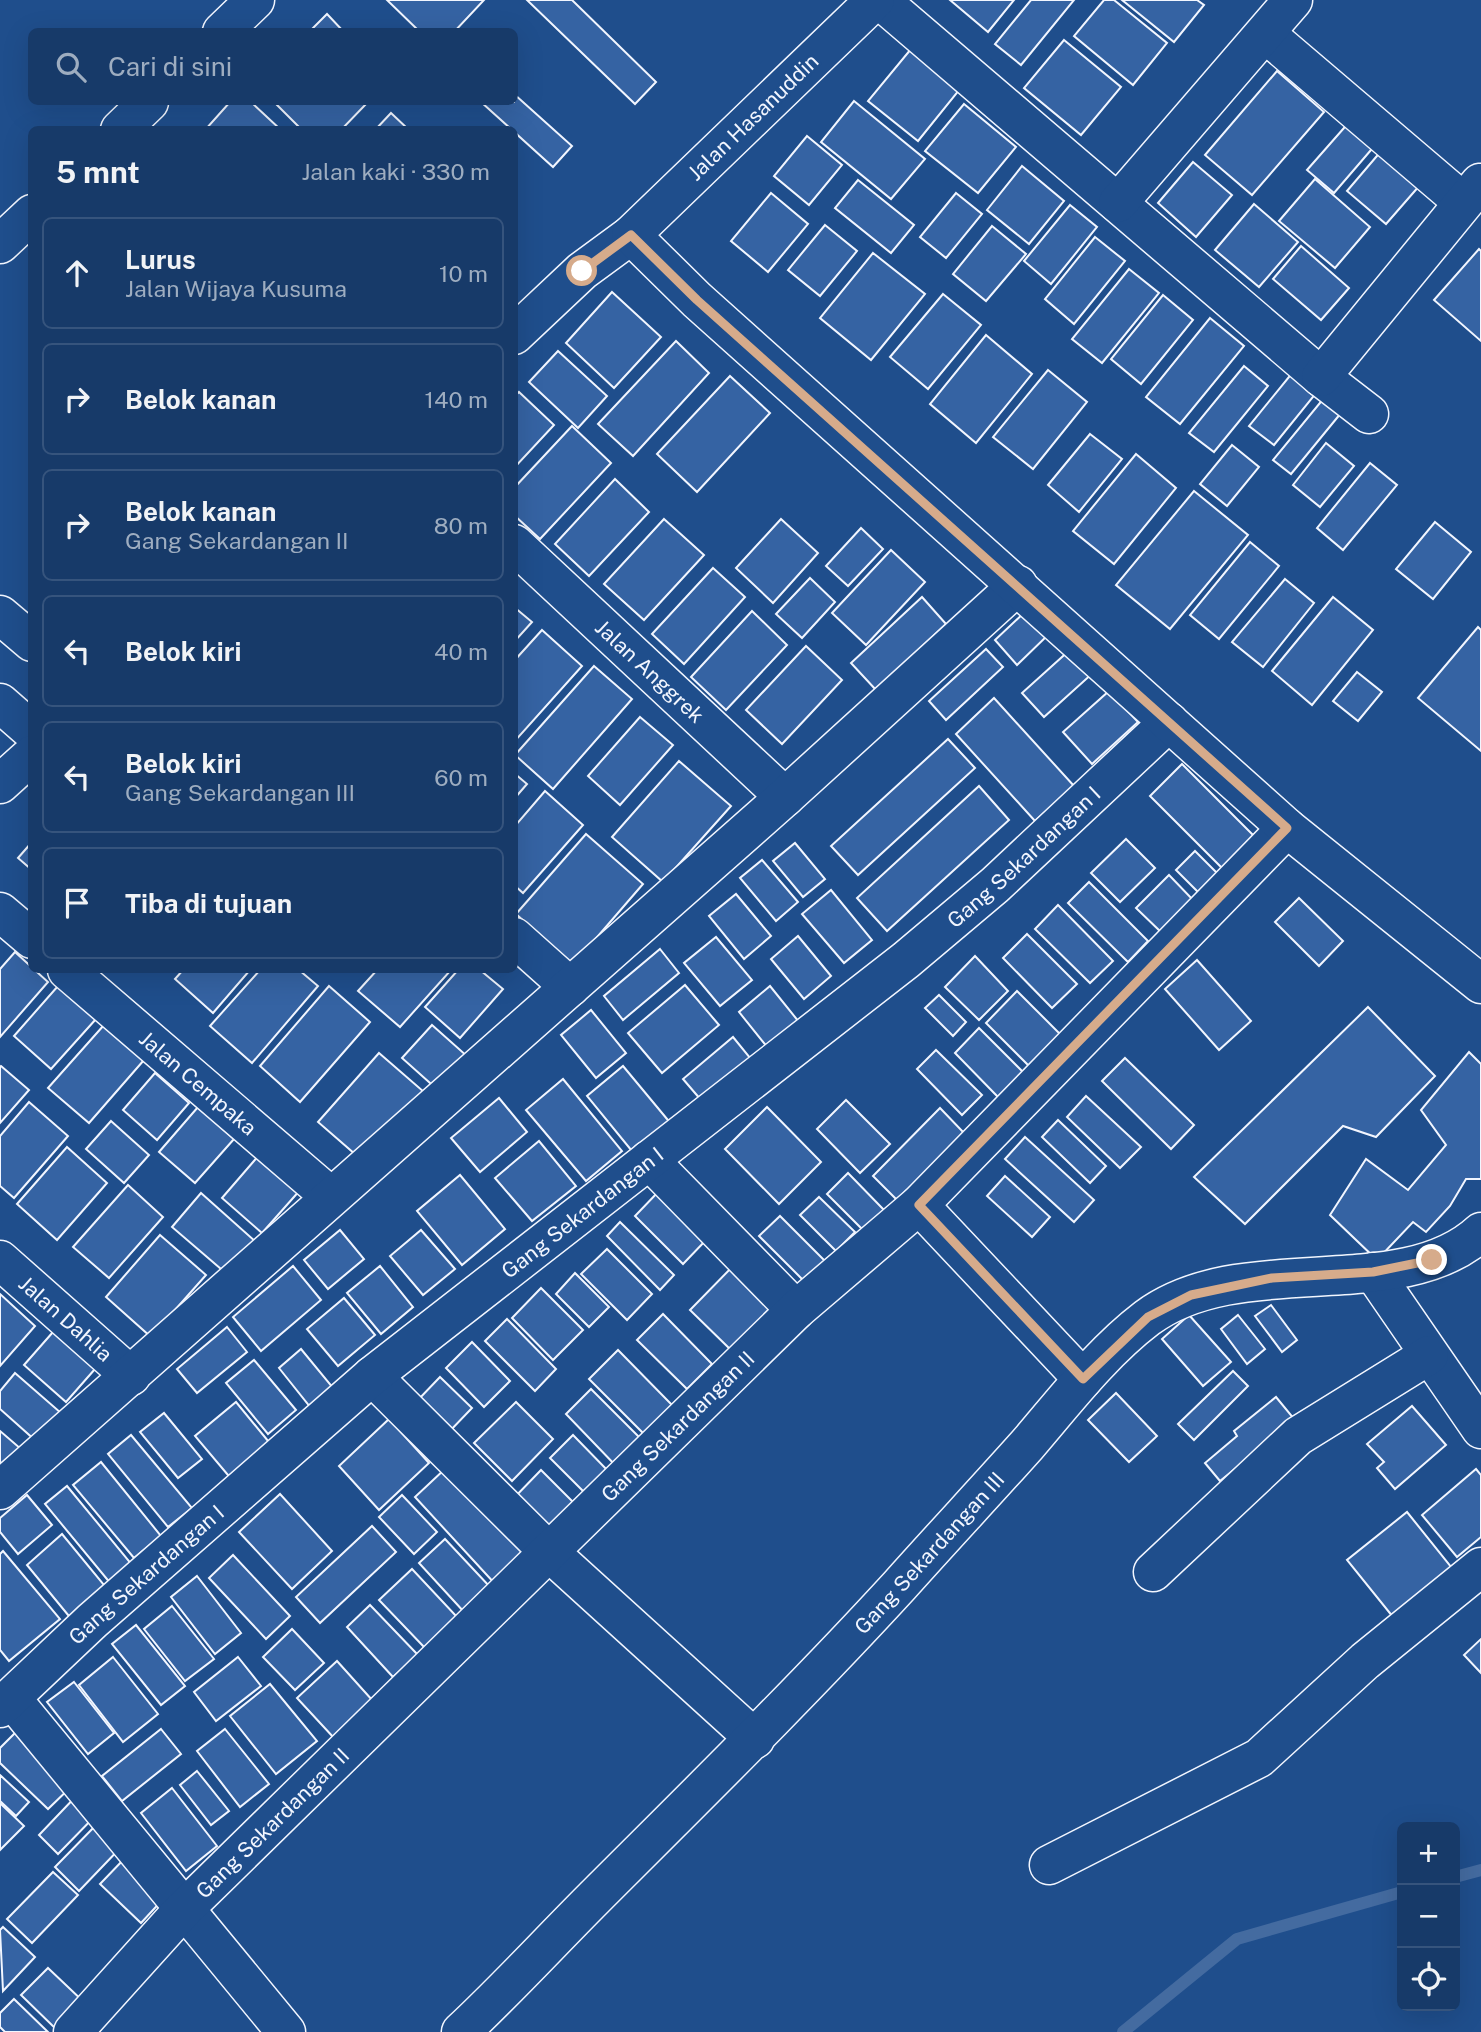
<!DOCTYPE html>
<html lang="id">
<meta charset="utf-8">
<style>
:root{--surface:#173a69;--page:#20416f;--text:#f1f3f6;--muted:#9eadc0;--line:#36547d}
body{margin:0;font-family:"Public Sans",sans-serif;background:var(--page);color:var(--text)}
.controls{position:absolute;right:21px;bottom:21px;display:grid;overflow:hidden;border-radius:10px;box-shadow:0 7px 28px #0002}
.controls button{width:63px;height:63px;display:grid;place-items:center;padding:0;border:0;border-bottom:2px solid var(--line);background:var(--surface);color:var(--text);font:35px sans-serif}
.stop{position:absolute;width:21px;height:21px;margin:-16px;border:5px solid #d6ab8b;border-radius:50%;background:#fff}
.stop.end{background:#d6ab8b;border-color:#fff;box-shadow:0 2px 7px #0008}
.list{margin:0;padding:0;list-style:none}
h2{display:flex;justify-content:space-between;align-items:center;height:91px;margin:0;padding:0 28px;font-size:30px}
h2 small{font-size:23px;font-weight:400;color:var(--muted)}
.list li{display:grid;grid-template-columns:46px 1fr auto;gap:21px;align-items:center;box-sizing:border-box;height:112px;margin:0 14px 14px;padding:0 14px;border:2px solid var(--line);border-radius:10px}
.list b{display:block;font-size:26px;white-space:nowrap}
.list p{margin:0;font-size:23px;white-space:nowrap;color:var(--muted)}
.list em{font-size:23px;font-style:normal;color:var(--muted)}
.icon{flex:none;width:38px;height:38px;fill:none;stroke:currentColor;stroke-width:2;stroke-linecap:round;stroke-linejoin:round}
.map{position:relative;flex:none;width:1481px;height:2032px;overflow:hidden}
.search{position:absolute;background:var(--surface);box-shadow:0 7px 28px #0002;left:28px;top:28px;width:490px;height:77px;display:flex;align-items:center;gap:18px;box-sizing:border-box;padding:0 24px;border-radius:10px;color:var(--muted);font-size:26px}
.panel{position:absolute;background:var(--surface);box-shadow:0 7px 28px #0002;left:28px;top:126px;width:490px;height:847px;border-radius:10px}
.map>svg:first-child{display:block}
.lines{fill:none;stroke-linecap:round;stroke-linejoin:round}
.stream{stroke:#446ba0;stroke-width:12}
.building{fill:#3563a3;stroke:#f2f6ff;stroke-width:2}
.minor-casing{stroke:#f2f6ff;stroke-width:41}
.major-casing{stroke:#f2f6ff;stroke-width:41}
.minor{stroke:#1f4e8c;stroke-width:38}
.major{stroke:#1f4e8c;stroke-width:38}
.route{stroke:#d6ab8b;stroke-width:9}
.labels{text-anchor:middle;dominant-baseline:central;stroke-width:5;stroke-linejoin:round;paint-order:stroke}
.street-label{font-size:21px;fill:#f2f6ff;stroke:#1f4e8c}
</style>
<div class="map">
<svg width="1481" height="2032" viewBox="0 0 1481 2032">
<rect width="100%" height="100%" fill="#1f4e8c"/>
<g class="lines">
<g class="stream">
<polyline points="1455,1877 1481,1870"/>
<polyline points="1123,2032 1237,1939 1402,1892"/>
</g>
</g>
<g class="building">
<polygon points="387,0 484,0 454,32 420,32"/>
<polygon points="527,0 572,0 656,82 635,104"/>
<polygon points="950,0 1014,0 988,32"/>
<polygon points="1031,0 1074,0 1021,65 995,44"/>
<polygon points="1104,0 1114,0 1167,43 1133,85 1074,36"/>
<polygon points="1122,0 1197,0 1204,5 1174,42"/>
<polygon points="327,14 344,32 309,32"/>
<polygon points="1064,40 1121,87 1081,135 1024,88"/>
<polygon points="911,49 960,89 918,141 868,101"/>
<polygon points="1277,71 1324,112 1252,195 1205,155"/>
<polygon points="514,94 572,146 553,167 481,102 514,102"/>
<polygon points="854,101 925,159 891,199 821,142"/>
<polygon points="230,102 251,102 281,130 205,130"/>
<polygon points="274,102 368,102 341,130 302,130"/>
<polygon points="964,104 1016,147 978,193 925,151"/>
<polygon points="391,113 409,130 375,130"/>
<polygon points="1351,120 1377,143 1334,193 1307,170"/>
<polygon points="807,136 842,165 809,205 774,176"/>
<polygon points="1388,143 1427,177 1386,224 1347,191"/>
<polygon points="1193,162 1232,195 1196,237 1158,203"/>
<polygon points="1022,166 1064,201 1029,244 987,210"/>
<polygon points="1315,179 1370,227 1335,268 1279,221"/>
<polygon points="858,180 914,225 891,253 835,208"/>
<polygon points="771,193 808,224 768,272 731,241"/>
<polygon points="956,193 982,214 946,258 920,237"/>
<polygon points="1254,204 1298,242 1259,287 1215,250"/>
<polygon points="1070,205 1097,227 1051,284 1024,261"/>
<polygon points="825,225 857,251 820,296 788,270"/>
<polygon points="992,226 1026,254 986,301 953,274"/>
<polygon points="1095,237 1125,261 1074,324 1045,299"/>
<polygon points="1301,246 1349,288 1321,320 1273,279"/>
<polygon points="1479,249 1481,251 1481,341 1434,300"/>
<polygon points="873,253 925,294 871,360 820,318"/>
<polygon points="1129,269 1159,293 1102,363 1072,339"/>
<polygon points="612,292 661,337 614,388 566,343"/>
<polygon points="943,294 981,325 928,389 890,357"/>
<polygon points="1163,295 1193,320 1141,384 1111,359"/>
<polygon points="1210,318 1244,346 1180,424 1146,397"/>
<polygon points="986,335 1032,374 976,443 930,404"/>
<polygon points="676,341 709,373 633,456 598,424"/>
<polygon points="558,351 607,396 578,428 529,382"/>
<polygon points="1244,366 1268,386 1214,452 1189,433"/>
<polygon points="1048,370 1087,402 1033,469 993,437"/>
<polygon points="1293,372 1317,392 1274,445 1249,426"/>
<polygon points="730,376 770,413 697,492 657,454"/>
<polygon points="519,392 554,425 514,468 514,397"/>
<polygon points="1324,398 1341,413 1291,474 1273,460"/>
<polygon points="572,426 611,463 540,539 514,515 514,488"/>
<polygon points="1090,434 1122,459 1079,512 1048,485"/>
<polygon points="1326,443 1354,466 1320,507 1293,485"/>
<polygon points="1232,445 1259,467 1227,506 1200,484"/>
<polygon points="1136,454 1176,488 1114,564 1073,531"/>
<polygon points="1370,463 1397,485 1343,550 1317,528"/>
<polygon points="615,479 649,512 589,576 555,544"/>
<polygon points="1194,491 1248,535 1170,629 1116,585"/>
<polygon points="664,519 704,555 644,620 604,584"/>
<polygon points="781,519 818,553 773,603 736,568"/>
<polygon points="1435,522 1471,552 1433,599 1396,569"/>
<polygon points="861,528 883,549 848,586 826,566"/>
<polygon points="1250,542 1279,566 1219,639 1190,615"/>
<polygon points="891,550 925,582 866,645 832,613"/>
<polygon points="713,568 745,597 684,664 652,634"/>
<polygon points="810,578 835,602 802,638 776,614"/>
<polygon points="1285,579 1314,603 1263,667 1232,642"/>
<polygon points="922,597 946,624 876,690 851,663"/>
<polygon points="1333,597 1373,630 1312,705 1272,671"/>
<polygon points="514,607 532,622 514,642"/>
<polygon points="1027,610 1049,634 1017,665 995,640"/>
<polygon points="752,611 787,645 726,710 691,677"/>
<polygon points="1478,627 1481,630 1481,751 1418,698"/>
<polygon points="542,630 582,666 514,742 514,661"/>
<polygon points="806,646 842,680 782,744 746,710"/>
<polygon points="1072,648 1094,672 1044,717 1022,693"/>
<polygon points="986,649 1003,667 946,720 929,701"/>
<polygon points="594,666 632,699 553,789 515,755"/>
<polygon points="1357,672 1382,692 1358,721 1333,701"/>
<polygon points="1109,691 1138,722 1092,764 1063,732"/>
<polygon points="994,698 1074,786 1035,821 956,734"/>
<polygon points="640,717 673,745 620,805 588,776"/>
<polygon points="948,739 975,768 858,875 831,846"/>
<polygon points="679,761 731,806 663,882 612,837"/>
<polygon points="1182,764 1255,837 1222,868 1150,796"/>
<polygon points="514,773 527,784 514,799"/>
<polygon points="979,786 1009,820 887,931 857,898"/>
<polygon points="545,791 583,825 523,893 514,885 514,827"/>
<polygon points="586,834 643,884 573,965 516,914"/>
<polygon points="1126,839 1155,868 1120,902 1091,873"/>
<polygon points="32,842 32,870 18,858"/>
<polygon points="795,843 825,879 803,897 773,861"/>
<polygon points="1195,851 1222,878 1203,897 1176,870"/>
<polygon points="762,860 798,902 776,921 740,878"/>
<polygon points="1169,875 1195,902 1163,934 1136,908"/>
<polygon points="1089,882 1148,941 1128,962 1068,903"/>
<polygon points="831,890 872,940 844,963 802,914"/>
<polygon points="736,894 771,936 744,959 709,916"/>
<polygon points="1299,898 1343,941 1319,966 1275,922"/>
<polygon points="1058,905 1113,961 1090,983 1035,929"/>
<polygon points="1027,934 1077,984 1052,1008 1003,958"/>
<polygon points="798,936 831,976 804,999 771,959"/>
<polygon points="716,937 752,980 720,1006 684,963"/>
<polygon points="660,949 679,973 623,1020 604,996"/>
<polygon points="15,952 48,982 0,1037 0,969"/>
<polygon points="975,956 1008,991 979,1020 945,987"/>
<polygon points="1197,960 1251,1021 1219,1050 1165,989"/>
<polygon points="183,970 250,970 213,1013 175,979"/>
<polygon points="260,970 299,970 318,986 252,1063 210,1026"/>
<polygon points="377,970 451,970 400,1027 358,991"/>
<polygon points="458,970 480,970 503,989 460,1038 425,1007"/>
<polygon points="685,985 719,1025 662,1073 628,1033"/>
<polygon points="58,986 96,1019 51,1069 14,1036"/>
<polygon points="329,986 370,1022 300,1102 260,1066"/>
<polygon points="770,986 799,1022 768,1048 739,1012"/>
<polygon points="1017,991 1060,1034 1029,1066 986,1023"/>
<polygon points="939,995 966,1022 953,1036 925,1008"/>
<polygon points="1368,1007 1435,1076 1376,1137 1343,1126 1245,1224 1194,1177"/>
<polygon points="591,1010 626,1053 596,1078 561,1035"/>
<polygon points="104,1025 144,1060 89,1123 48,1088"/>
<polygon points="432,1025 468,1057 439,1091 402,1058"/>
<polygon points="979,1028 1023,1072 998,1097 955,1053"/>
<polygon points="733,1037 751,1059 701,1100 683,1079"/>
<polygon points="936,1050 982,1095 962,1115 917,1069"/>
<polygon points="1469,1052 1481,1064 1481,1179 1466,1179 1450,1206 1426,1232 1413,1222 1377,1260 1330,1215 1366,1159 1408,1190 1446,1145 1421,1110"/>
<polygon points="379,1053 424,1092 363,1161 318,1122"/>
<polygon points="1125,1058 1194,1125 1171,1149 1102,1081"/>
<polygon points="1,1066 29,1090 0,1123 0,1067"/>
<polygon points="623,1066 672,1125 636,1156 587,1096"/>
<polygon points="155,1073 189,1103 157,1140 123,1110"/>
<polygon points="563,1079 622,1151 586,1181 526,1110"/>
<polygon points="1086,1096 1141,1147 1120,1168 1067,1117"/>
<polygon points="499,1098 527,1132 480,1172 451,1138"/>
<polygon points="846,1100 890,1144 860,1173 817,1129"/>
<polygon points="29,1102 68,1136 14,1198 0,1186 0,1136"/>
<polygon points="198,1107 234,1139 195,1183 159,1152"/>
<polygon points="767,1107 821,1162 779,1204 725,1149"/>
<polygon points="940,1108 965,1134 898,1201 873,1176"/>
<polygon points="1058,1120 1106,1166 1090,1183 1042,1137"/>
<polygon points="111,1121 149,1155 124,1183 86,1149"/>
<polygon points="1025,1137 1094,1200 1074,1222 1005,1159"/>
<polygon points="539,1141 576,1186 532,1221 495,1178"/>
<polygon points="67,1147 107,1183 57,1240 17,1204"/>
<polygon points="260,1154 301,1189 262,1233 222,1198"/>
<polygon points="848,1173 885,1211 864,1231 827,1194"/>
<polygon points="460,1175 505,1229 462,1265 417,1211"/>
<polygon points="1005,1176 1050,1217 1032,1237 987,1196"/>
<polygon points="128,1185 163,1217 109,1278 73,1247"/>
<polygon points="660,1190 708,1238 683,1264 635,1216"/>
<polygon points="201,1193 256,1242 228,1275 172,1227"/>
<polygon points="819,1197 855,1232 836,1251 800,1215"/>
<polygon points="780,1216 825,1261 805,1282 759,1236"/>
<polygon points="620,1222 674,1275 660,1290 607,1236"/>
<polygon points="340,1230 364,1259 328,1289 304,1260"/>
<polygon points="421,1230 455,1269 423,1295 390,1256"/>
<polygon points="160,1235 206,1275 151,1337 106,1297"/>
<polygon points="607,1249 652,1294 627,1320 581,1274"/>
<polygon points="737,1262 779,1304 732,1351 690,1310"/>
<polygon points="293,1266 321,1300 261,1351 233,1317"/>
<polygon points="380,1266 413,1307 381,1334 347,1293"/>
<polygon points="575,1273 609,1307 589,1327 556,1294"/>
<polygon points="541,1288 583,1330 553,1360 512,1318"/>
<polygon points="0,1294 35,1326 0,1366"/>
<polygon points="344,1298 375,1335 338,1366 307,1329"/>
<polygon points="1271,1305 1297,1340 1282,1352 1255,1316"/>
<polygon points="663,1314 712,1364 687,1389 637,1340"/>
<polygon points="1189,1315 1231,1362 1203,1386 1162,1339"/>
<polygon points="1238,1315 1265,1349 1247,1364 1221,1329"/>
<polygon points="507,1319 556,1369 535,1391 485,1341"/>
<polygon points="227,1327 247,1352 197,1393 177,1369"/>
<polygon points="53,1332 95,1369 66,1402 24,1365"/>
<polygon points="472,1342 510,1381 484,1407 446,1368"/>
<polygon points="301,1349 334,1389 311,1408 279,1368"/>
<polygon points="618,1350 673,1406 644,1434 589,1379"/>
<polygon points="254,1360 296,1410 268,1434 226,1383"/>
<polygon points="1233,1371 1248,1386 1194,1440 1178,1424"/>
<polygon points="15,1373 61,1413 36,1441 0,1409 0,1391"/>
<polygon points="440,1377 472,1408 447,1434 416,1402"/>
<polygon points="591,1389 644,1442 618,1468 566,1414"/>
<polygon points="1116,1393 1157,1436 1129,1462 1088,1420"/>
<polygon points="1276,1397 1295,1420 1220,1481 1205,1463 1237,1436 1234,1431"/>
<polygon points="236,1402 273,1447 233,1481 195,1436"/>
<polygon points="516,1402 553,1439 512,1481 474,1443"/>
<polygon points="1412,1406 1446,1445 1395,1489 1377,1468 1384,1462 1367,1444"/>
<polygon points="164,1413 202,1459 178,1478 140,1432"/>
<polygon points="389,1419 429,1463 379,1510 339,1466"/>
<polygon points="0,1431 21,1449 0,1473"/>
<polygon points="131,1435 192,1508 168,1527 108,1454"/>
<polygon points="573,1435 612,1475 590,1498 550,1458"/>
<polygon points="101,1462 161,1536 134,1558 73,1485"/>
<polygon points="446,1468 528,1557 497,1586 415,1497"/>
<polygon points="1476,1469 1481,1475 1481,1537 1457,1557 1422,1515"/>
<polygon points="541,1470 578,1507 546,1539 510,1502"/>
<polygon points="67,1486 133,1566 111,1584 45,1504"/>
<polygon points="280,1494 332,1551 292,1589 239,1532"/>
<polygon points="27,1495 52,1525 18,1554 0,1532 0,1518"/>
<polygon points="402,1495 437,1532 414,1554 379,1517"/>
<polygon points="1407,1512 1452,1568 1393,1617 1347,1560"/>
<polygon points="372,1526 396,1552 320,1623 296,1597"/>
<polygon points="62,1534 109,1591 73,1621 27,1565"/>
<polygon points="445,1539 491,1588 465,1613 419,1563"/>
<polygon points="3,1551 60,1619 9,1661 0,1650 0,1554"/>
<polygon points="233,1555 290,1616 266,1639 209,1578"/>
<polygon points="412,1569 457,1617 425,1648 379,1600"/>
<polygon points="197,1576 241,1633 215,1654 171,1597"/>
<polygon points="370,1605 418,1655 393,1677 347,1627"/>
<polygon points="172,1606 214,1659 185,1681 144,1629"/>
<polygon points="136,1625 185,1686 161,1705 112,1644"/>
<polygon points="292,1629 324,1663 295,1690 263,1657"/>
<polygon points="1481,1639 1481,1673 1464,1655"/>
<polygon points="113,1657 158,1714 123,1742 79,1685"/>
<polygon points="238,1657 261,1686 216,1721 194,1692"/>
<polygon points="337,1661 373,1701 334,1738 297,1698"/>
<polygon points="74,1682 114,1733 88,1754 47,1702"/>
<polygon points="270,1684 317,1741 276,1774 230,1716"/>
<polygon points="21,1727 77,1781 48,1809 0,1763 0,1748"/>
<polygon points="161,1729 181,1754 122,1801 102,1776"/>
<polygon points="225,1729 269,1784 240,1807 197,1751"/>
<polygon points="197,1771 229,1811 211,1825 180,1785"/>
<polygon points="0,1775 29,1802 16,1816 0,1801"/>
<polygon points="172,1788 217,1846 186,1871 141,1813"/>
<polygon points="81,1791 101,1810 58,1854 39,1835"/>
<polygon points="0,1803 24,1826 0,1850"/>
<polygon points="101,1820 125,1843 79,1891 55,1867"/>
<polygon points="126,1857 166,1896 141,1923 100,1884"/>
<polygon points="53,1872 78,1895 32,1943 7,1919"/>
<polygon points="3,1927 35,1957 3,1991 0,1930"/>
<polygon points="48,1968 87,2005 59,2032 21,1995"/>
<polygon points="14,1999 48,2032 5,2032 0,2027 0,2013"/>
</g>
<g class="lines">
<defs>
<g id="minor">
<polyline points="880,0 1321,377 1369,414"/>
<polyline points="222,32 255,0"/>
<polyline points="1266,34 1463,202"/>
<polyline points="120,130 149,102"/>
<polyline points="1118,203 1293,0"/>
<polyline points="0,244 32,214"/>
<polyline points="514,335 582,271 631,235"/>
<polyline points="1321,377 1480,183"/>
<path id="s1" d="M 514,544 L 785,797"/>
<polyline points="0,615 32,642"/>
<polyline points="0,703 32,731"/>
<polyline points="0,784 32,755"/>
<polyline points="0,912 32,939"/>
<polyline points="514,937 570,987"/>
<path id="s2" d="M 67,970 L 330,1196"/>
<polyline points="649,1160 796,1310"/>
<polyline points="919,1205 1083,1379"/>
<path id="s3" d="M 0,1260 L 131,1376"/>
<polyline points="1373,1272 1481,1429"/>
<polyline points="372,1376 548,1551 755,1739"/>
<polyline points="0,1490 785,797 1018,585"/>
<polyline points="1153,1572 1298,1436 1429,1355"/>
<polyline points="11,1698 286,2032"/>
<path id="s4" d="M 0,1708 L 92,1621 L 372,1376 L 906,960 L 995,885 L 1169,722"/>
<polyline points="1049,1865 1259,1758 1365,1661 1481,1567"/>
<path id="s5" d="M 73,2032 L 183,1910 L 796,1310 L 919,1205 L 1287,828"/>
<path id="s6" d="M 461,2032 C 507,1989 549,1943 594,1898 C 697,1795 801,1693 900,1585 C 942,1538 985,1492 1027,1445 C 1064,1402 1101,1353 1147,1318 C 1241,1248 1401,1306 1481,1232"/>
</g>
<polyline id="major" points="875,0 631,235 697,300 1287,828 1481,984"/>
</defs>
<use href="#minor" class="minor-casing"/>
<use href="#major" class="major-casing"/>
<use href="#minor" class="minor"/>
<use href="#major" class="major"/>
</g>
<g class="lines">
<polyline class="route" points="582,271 631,235 697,300 1287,828 919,1205 1083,1379 1148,1317 1191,1295 1272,1278 1373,1272 1432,1260"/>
</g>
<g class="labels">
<g class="street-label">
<text transform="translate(753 117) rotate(-44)">Jalan Hasanuddin</text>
<text stroke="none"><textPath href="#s1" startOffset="186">Jalan Anggrek</textPath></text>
<text stroke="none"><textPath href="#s4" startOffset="1332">Gang Sekardangan I</textPath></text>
<text stroke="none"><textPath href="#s2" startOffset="173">Jalan Cempaka</textPath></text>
<text stroke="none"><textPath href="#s4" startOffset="765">Gang Sekardangan I</textPath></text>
<text stroke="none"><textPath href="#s3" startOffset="88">Jalan Dahlia</textPath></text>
<text stroke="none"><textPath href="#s5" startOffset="856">Gang Sekardangan II</textPath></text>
<text stroke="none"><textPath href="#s6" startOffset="670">Gang Sekardangan III</textPath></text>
<text stroke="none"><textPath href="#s4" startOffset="198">Gang Sekardangan I</textPath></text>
<text stroke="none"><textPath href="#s5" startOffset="289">Gang Sekardangan II</textPath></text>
</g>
</g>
</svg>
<div class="controls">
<button>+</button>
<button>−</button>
<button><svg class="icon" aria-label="locate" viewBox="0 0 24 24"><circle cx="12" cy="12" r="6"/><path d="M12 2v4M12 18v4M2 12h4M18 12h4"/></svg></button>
</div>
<div class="stop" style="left:582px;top:271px"></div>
<div class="stop end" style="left:1432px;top:1260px"></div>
<div class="search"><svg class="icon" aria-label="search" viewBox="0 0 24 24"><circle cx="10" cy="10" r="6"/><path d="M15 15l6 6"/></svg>Cari di sini</div>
<section class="panel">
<h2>5 mnt<small>Jalan kaki · 330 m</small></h2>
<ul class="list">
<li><svg class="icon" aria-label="ahead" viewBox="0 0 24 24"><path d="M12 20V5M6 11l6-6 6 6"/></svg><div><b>Lurus</b><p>Jalan Wijaya Kusuma</p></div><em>10 m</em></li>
<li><svg class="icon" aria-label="right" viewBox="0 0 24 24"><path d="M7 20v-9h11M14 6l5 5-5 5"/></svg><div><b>Belok kanan</b></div><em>140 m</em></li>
<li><svg class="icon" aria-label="right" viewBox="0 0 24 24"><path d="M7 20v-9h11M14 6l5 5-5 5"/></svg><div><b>Belok kanan</b><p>Gang Sekardangan II</p></div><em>80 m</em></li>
<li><svg class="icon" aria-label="left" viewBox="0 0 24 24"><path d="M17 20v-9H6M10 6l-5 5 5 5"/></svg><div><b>Belok kiri</b></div><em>40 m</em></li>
<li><svg class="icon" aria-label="left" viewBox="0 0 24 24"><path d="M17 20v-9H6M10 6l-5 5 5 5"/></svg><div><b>Belok kiri</b><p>Gang Sekardangan III</p></div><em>60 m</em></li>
<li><svg class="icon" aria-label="arrive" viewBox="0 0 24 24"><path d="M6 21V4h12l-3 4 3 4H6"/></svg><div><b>Tiba di tujuan</b></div></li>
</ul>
</section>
</div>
